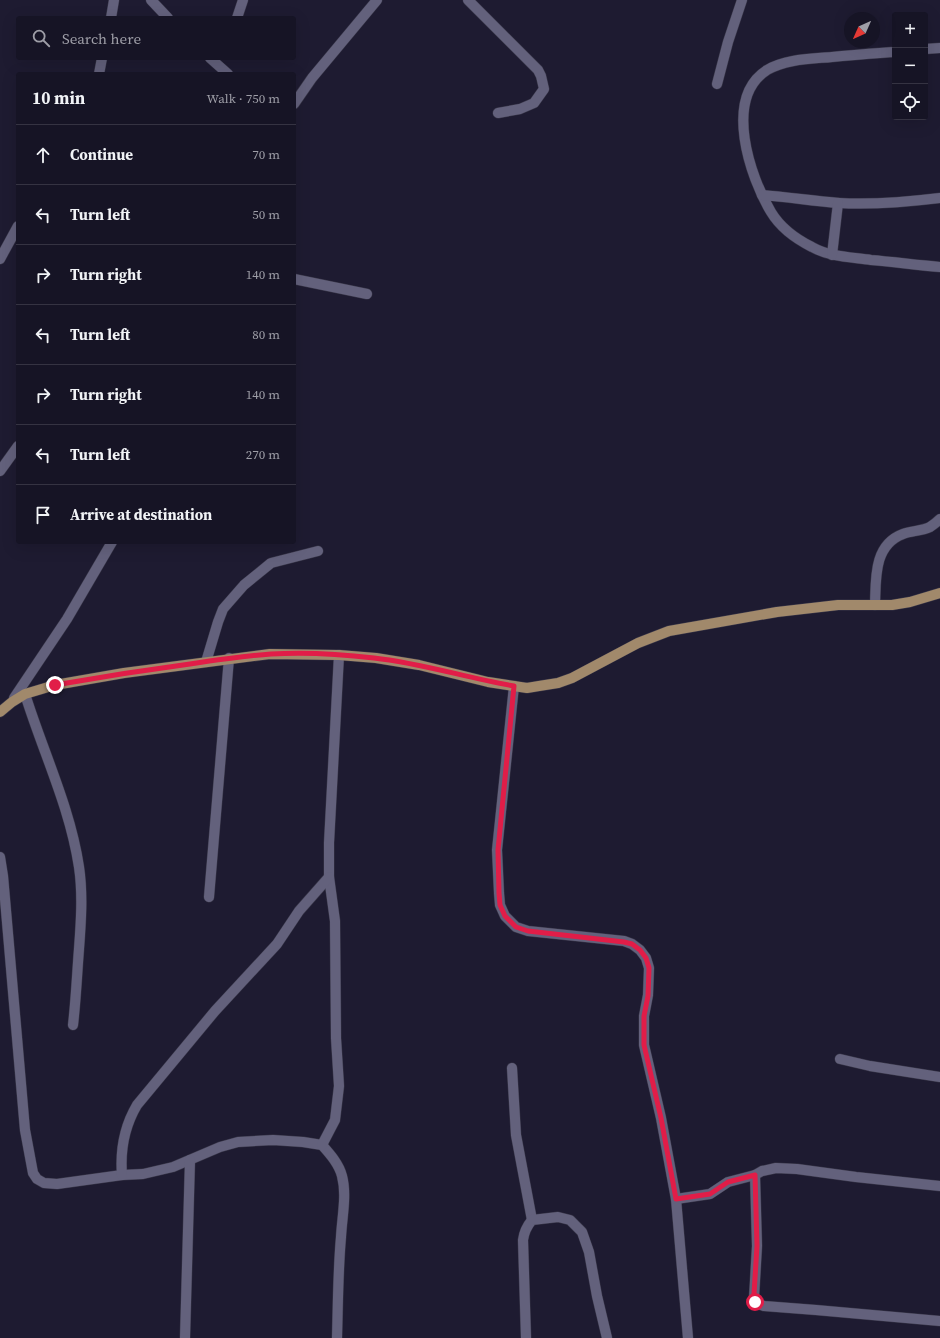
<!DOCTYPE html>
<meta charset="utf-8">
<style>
:root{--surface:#161425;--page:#1f1d2d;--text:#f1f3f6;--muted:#9e9ea7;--line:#353342}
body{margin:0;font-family:"Source Serif 4",serif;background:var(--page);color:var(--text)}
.controls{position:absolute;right:12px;top:12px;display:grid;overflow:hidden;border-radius:4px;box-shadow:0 4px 16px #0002}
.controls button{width:36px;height:36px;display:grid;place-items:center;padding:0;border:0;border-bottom:1px solid var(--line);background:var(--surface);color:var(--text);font:20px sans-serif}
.compass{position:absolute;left:844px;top:12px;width:36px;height:36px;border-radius:50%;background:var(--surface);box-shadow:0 4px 16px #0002;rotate:225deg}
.stop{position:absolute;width:12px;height:12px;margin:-9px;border:3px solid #e11d48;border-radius:50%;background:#fff}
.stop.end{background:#e11d48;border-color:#fff;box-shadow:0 1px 4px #0008}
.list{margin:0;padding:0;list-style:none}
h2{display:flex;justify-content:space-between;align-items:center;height:52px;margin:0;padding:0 16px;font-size:17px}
h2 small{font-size:13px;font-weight:400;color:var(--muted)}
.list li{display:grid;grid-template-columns:26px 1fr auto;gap:12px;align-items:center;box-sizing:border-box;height:60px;padding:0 16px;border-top:1px solid var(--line)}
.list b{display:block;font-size:15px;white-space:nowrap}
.list em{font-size:13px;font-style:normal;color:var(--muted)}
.icon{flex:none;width:22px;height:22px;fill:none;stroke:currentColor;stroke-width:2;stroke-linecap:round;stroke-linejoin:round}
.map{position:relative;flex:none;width:940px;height:1338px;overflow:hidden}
.search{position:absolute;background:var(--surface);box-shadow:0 4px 16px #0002;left:16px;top:16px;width:280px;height:44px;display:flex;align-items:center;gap:10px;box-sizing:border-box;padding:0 14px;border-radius:4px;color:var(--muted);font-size:15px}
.panel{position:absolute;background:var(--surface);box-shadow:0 4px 16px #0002;left:16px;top:72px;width:280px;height:472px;border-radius:4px}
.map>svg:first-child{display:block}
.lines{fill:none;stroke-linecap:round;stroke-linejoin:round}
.minor-casing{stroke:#393749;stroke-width:11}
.major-casing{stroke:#393749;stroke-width:11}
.minor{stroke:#63617c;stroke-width:10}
.major{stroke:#a1896b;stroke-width:10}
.route{stroke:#e11d48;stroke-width:5}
</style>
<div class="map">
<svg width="940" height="1338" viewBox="0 0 940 1338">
<rect width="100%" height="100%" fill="#1e1b31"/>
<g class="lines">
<defs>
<g id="minor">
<polyline points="151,0 168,18"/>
<polyline points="468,0 538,70 541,76 544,89 534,103 520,109 498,113"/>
<polyline points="111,18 114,0"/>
<polyline points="237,18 243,0"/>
<polyline points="925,49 940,48"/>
<path d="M 895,52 C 874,53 853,55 832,57 C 810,59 786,59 767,70 C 723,98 750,177 771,212 C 780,227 796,239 812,247 C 830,257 850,257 871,260 C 894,262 917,265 940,267"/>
<polyline points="210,58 228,74"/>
<polyline points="99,74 102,58"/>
<polyline points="717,84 728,42 742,0"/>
<polyline points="294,104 312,78 377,0"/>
<path d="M 762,195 C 788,197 813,201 839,203 C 872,205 907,202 940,198"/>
<polyline points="832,255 838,203"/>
<polyline points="0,259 18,226"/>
<polyline points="294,279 367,294"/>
<polyline points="0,471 18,446"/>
<path d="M 875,605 C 876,580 873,545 903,534 C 911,531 922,531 930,527 C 933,525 937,522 940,519"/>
<polyline points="206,662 218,622 223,609 244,585 271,563 318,551"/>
<polyline points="514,686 497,850 499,893 500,905 505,916 516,927 528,931 624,941 632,944 640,950 646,958 649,968 648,995 644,1016 644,1045 661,1118 676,1199 688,1338"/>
<path d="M 25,694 C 43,752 70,807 79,867 C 83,894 81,922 79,949 C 77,974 76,999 73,1025"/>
<polyline points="14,698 67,619 112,542"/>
<path d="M 0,857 L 3,876 L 25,1130 L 33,1173 L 37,1179 L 44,1183 L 57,1184 L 122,1175 L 143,1174 L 173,1167 L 220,1147 L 238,1142 L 273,1140 L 303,1142 L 322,1145 C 330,1154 339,1164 342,1176 C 347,1195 342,1217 341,1237 C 338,1270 338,1304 337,1338"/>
<polyline points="209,897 229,658"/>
<polyline points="840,1059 870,1066 940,1077"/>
<polyline points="512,1068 516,1135 532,1220"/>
<polyline points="322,1145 335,1120 339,1086 336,1038 335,921 329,877 329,843 339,655"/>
<path d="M 122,1175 C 120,1150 124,1127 137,1105 L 215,1011 L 277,944 L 299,911 L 329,877"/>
<polyline points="755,1175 757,1246 754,1298 756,1303 764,1306 816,1310 940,1321"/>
<polyline points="676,1199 710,1194 728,1182 755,1175 762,1171 776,1168 797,1169 856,1177 940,1186"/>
<polyline points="185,1338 190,1160"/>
<path d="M 526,1338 L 523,1240 C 524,1232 527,1226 532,1220 L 558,1217 L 570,1220 L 582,1232 L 589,1252 L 597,1296 L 607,1338"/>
</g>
<polyline id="major" points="0,712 12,702 25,694 55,685 124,673 270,654 339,655 376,658 419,665 488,682 527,688 539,686 558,683 572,678 638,643 669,631 777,612 838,605 892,605 910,602 940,593"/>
</defs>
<use href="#minor" class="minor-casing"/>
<use href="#major" class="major-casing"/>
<use href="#minor" class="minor"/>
<use href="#major" class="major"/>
</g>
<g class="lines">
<path class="route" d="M 55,685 C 100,677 145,670 190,664 C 217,660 244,656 271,654 C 305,652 340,654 374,658 C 421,663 467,678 514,686 L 498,850 L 499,893 L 500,905 L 505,916 L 516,927 L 528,931 L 624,942 L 632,944 L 640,950 L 646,958 L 649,968 L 648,996 L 644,1016 L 644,1045 L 661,1118 L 676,1199 L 710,1194 L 728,1182 L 755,1175 L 757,1246 L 754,1294 L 755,1302"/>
</g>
</svg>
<div class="controls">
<button>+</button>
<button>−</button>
<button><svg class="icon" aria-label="locate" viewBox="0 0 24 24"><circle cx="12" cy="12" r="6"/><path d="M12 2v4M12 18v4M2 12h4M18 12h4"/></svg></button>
</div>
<svg class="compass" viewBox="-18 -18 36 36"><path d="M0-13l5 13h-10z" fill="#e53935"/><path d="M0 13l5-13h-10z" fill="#9e9ea7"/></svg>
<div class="stop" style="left:755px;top:1302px"></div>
<div class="stop end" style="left:55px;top:685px"></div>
<div class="search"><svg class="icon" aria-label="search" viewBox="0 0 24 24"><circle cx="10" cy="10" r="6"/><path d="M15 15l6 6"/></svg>Search here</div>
<section class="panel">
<h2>10 min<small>Walk · 750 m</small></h2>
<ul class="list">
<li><svg class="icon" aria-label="ahead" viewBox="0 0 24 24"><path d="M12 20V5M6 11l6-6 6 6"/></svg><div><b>Continue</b></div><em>70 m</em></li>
<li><svg class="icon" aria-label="left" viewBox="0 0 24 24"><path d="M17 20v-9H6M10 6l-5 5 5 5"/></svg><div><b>Turn left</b></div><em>50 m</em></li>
<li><svg class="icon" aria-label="right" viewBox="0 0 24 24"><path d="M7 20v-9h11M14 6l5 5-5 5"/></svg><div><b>Turn right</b></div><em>140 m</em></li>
<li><svg class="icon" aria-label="left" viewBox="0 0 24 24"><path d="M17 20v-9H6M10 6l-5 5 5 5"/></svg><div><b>Turn left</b></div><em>80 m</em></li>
<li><svg class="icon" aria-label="right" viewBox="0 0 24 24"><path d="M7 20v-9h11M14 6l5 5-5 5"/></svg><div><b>Turn right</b></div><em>140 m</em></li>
<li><svg class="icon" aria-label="left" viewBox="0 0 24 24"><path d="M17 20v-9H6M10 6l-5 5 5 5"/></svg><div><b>Turn left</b></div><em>270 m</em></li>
<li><svg class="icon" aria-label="arrive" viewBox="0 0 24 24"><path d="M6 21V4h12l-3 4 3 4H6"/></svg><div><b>Arrive at destination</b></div></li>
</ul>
</section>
</div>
